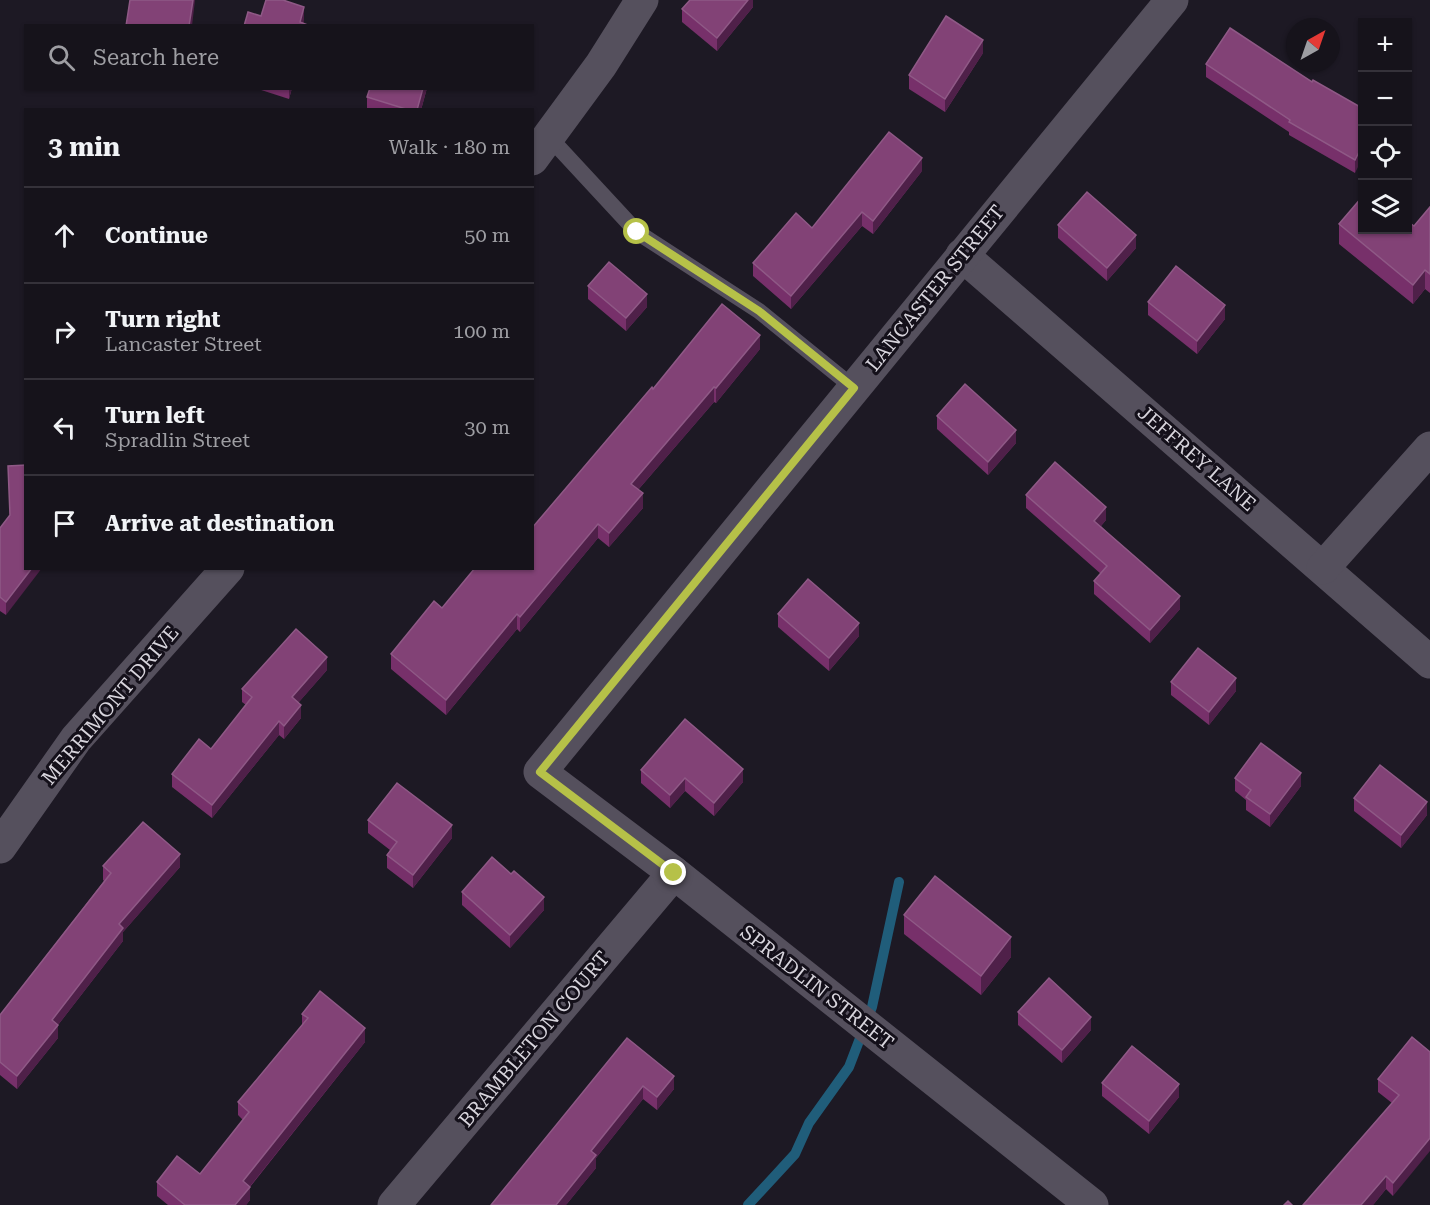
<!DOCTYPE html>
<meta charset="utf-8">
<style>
:root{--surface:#16131b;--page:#232028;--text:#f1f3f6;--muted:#9e9ea3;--line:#35323a}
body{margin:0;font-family:"Roboto Serif",serif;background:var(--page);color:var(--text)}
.controls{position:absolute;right:18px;top:18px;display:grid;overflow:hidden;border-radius:0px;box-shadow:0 2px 4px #0004}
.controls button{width:54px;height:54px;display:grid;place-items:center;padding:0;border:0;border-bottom:2px solid var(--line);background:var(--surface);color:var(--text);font:30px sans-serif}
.compass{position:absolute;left:1286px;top:18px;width:54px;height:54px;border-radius:50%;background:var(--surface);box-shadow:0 2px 4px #0004;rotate:40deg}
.stop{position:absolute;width:18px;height:18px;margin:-14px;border:4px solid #b6c148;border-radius:50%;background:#fff}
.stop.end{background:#b6c148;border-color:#fff;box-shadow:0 2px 6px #0008}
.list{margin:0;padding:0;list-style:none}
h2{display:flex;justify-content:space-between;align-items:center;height:78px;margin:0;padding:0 24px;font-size:26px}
h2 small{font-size:20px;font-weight:400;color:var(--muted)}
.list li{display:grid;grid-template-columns:39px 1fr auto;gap:18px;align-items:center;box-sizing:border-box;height:96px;padding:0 24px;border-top:2px solid var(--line)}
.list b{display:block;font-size:22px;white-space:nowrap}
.list p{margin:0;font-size:20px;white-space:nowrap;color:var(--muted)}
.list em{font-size:20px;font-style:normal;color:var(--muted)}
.icon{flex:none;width:33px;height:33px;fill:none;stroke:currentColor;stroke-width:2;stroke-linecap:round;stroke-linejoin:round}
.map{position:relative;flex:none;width:1430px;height:1205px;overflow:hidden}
.search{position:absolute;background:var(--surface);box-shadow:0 2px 4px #0004;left:24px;top:24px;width:510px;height:66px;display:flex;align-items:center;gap:15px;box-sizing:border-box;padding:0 21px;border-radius:0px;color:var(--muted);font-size:22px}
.panel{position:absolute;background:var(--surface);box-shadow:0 2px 4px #0004;left:24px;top:108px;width:510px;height:462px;border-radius:0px}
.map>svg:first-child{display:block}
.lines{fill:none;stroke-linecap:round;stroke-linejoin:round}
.stream{stroke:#205d7a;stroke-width:10}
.service{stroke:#55505d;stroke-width:16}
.minor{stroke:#55505d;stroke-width:33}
.wall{fill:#77306a}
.shaded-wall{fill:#4f2049}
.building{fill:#824276;stroke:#8f5986;stroke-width:1.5}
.route{stroke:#b6c148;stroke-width:8}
.labels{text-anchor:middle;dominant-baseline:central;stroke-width:6;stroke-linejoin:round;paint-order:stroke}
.street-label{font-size:20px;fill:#d7d4dc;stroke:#14101a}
</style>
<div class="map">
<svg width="1430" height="1205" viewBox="0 0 1430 1205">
<rect width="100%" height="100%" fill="#1d1924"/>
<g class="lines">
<polyline class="stream" points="748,1205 795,1154 809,1123 849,1067 872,1007 899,882"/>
<polyline class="service" points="549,137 637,232 759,311 854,388"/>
<g class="minor">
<polyline points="532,159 601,65 642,0"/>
<polyline points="962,255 1430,662"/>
<polyline points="1323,568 1430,448"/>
<polyline points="0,847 76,739 228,568"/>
<polyline points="394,1205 674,873"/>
<polyline points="1092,1205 674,873 540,772 1172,0"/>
</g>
</g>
<g class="wall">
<polygon points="753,0 753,7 717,51 682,22 682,9"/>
<polygon points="983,53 945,112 909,89 909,75"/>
<polygon points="1206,64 1312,82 1362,108 1355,173 1289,135 1289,132 1206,77"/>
<polygon points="255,88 292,88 289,99"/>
<polygon points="370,88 427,88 421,110 367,110 367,97"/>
<polygon points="922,171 873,234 862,226 791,309 753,276 753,263 812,228"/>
<polygon points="1430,207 1430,293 1425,289 1413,304 1339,244 1339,224 1414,226"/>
<polygon points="1058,225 1136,248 1107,281 1058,238"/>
<polygon points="588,286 647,307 626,331 588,299"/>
<polygon points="1148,302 1225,319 1197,354 1148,315"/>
<polygon points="760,349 716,403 714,402 638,490 643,508 609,547 598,538 520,632 517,629 446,715 391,669 391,654 442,608 532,568 653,389"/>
<polygon points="937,416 1016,443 988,475 937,429"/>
<polygon points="26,465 6,615 0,611 0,528 10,516 8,466"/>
<polygon points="1026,495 1106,520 1101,526 1180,609 1150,643 1094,594 1094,581 1101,574 1026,508"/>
<polygon points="778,614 859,636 829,671 778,627"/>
<polygon points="327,670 298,703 301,718 284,739 279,735 212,818 172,787 172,774 211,749 246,705 242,702 242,689"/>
<polygon points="1171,682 1236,691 1209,725 1171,695"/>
<polygon points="641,770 743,782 714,816 685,791 670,808 641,783"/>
<polygon points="1235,778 1301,786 1270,827 1246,810 1246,800 1235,791"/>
<polygon points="1354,798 1427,815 1401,848 1354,811"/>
<polygon points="368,820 452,838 413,888 387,868 387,855 390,850 368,833"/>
<polygon points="103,866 180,867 123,932 123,941 58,1025 58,1038 17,1089 0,1075 0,1015 104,881 103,880"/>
<polygon points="462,892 544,910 510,948 462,905"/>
<polygon points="904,915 1011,957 981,995 904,934"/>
<polygon points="1018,1012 1091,1030 1062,1063 1018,1025"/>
<polygon points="302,1014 365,1042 250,1187 250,1200 246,1205 168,1205 157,1196 157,1182 200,1174 243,1120 238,1115 238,1102 302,1025"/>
<polygon points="1412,1037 1393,1196 1386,1189 1373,1205 1392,1103 1378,1092 1378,1079"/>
<polygon points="627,1038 674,1089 657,1110 643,1099 596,1158 596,1168 566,1205"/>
<polygon points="1102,1083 1179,1097 1149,1134 1102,1096"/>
</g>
<g class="shaded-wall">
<polygon points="193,0 195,0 192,26 189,26"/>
<polygon points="748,0 753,0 753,7 717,51 717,38"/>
<polygon points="304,7 304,20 303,26 300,22"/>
<polygon points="983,40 983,53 945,112 945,99"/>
<polygon points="289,88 292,88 289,99"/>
<polygon points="423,88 427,88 421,110 417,110"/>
<polygon points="1362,146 1362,159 1355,173 1355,160"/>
<polygon points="922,158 922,171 873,234 873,221"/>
<polygon points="862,212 862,226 791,309 791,296"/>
<polygon points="1136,235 1136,248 1107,281 1107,268"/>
<polygon points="1425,270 1425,289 1413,304 1413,285"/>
<polygon points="647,294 647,307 626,331 626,318"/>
<polygon points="1225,305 1225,319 1197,354 1197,341"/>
<polygon points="760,335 760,349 716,403 716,388"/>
<polygon points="714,387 714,402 631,498 631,484"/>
<polygon points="1016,430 1016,443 988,475 988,462"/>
<polygon points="643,493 643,508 609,547 609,533"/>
<polygon points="1106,507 1106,520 1094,534 1094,521"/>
<polygon points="598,524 598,538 520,632 520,617"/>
<polygon points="32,568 42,568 6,615 6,602"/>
<polygon points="1180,596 1180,609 1150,643 1150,630"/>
<polygon points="517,614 517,629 446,715 446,700"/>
<polygon points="859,623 859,636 829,671 829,658"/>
<polygon points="327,657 327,670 292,710 292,697"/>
<polygon points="1236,678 1236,691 1209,725 1209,712"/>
<polygon points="301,705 301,718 284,739 284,726"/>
<polygon points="279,721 279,735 212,818 212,805"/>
<polygon points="743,769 743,782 714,816 714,803"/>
<polygon points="1301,773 1301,786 1270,827 1270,814"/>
<polygon points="685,778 685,791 670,808 670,795"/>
<polygon points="1427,802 1427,815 1401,848 1401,835"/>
<polygon points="452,825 452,838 413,888 413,875"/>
<polygon points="180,854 180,867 123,932 123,941 58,1025 58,1038 17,1089 17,1076 52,1020 119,924"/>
<polygon points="544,897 544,910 510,948 510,935"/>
<polygon points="1011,937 1011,957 981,995 981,976"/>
<polygon points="1091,1017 1091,1030 1062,1063 1062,1050"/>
<polygon points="365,1028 365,1042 243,1195 243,1181"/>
<polygon points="674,1076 674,1089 657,1110 657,1097"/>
<polygon points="1179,1084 1179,1097 1149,1134 1149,1121"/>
<polygon points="643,1086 643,1099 596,1158 596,1168 566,1205 556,1205 591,1151"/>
<polygon points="1430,1138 1430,1151 1393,1196 1393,1183"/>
<polygon points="1386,1176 1386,1189 1373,1205 1361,1205"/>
<polygon points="250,1187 250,1200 246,1205 235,1205"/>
</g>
<g class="building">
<polygon points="130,0 193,0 189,26 126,26"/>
<polygon points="266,0 283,0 304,7 300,22 310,26 244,26 248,12 261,16"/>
<polygon points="690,0 748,0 717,38 682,9"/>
<polygon points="946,16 983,40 945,99 909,75"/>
<polygon points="1230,28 1312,82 1313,80 1362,108 1362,146 1355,160 1289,122 1290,120 1206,64"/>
<polygon points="370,88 423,88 417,110 409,110 367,97"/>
<polygon points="889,132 922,158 873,221 862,212 791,296 753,263 796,213 812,228"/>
<polygon points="1087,192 1136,235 1107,268 1058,225"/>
<polygon points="1362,197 1362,230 1407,230 1407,221 1414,226 1430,207 1430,274 1425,270 1413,285 1339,224"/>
<polygon points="609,262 647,294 626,318 588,286"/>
<polygon points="1176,266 1225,305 1197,341 1148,302"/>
<polygon points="722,304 760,335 716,388 714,387 631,484 643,493 609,533 598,524 520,617 517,614 446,700 391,654 434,601 442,608 475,568 532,568 532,528 652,387 653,389"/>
<polygon points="965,384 1016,430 988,462 937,416"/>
<polygon points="1055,462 1106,507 1094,521 1180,596 1150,630 1094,581 1107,566 1026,495"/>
<polygon points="26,465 26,568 32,568 6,602 0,597 0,528 10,515 8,466"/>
<polygon points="808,579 859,623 829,658 778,614"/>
<polygon points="296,629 327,657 292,697 301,705 284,726 279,721 212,805 172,774 199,739 211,749 252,697 242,689"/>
<polygon points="1198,648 1236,678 1209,712 1171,682"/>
<polygon points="685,719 743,769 714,803 685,778 670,795 641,770"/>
<polygon points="1261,743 1301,773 1270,814 1246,797 1251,790 1235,778"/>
<polygon points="1380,765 1427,802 1401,835 1354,798"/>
<polygon points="397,783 452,825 413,875 387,855 397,842 368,820"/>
<polygon points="143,822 180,854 119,924 123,928 52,1020 58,1025 17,1076 0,1062 0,1015 111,873 103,866"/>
<polygon points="492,857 511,874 514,871 544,897 510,935 462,892"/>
<polygon points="935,876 1011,937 981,976 904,915"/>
<polygon points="1049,978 1091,1017 1062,1050 1018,1012"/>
<polygon points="320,991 365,1028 243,1181 250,1187 235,1205 185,1205 157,1182 177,1156 200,1174 249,1112 238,1102 308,1018 302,1014"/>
<polygon points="1412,1037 1430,1052 1430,1138 1393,1183 1386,1176 1361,1205 1303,1205 1399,1095 1378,1079"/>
<polygon points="627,1038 674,1076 657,1097 643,1086 591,1151 596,1155 556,1205 491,1205"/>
<polygon points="1132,1046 1179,1084 1149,1121 1102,1083"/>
<polygon points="1288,1201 1292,1205 1284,1205"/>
</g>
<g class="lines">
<polyline class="route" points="637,232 759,311 854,388 540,772 674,873"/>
</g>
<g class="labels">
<g class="street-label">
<text transform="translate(935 288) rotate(-51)">LANCASTER STREET</text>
<text transform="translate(1197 458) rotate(41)">JEFFREY LANE</text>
<text transform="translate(110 705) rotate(-50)">MERRIMONT DRIVE</text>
<text transform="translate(817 987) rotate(38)">SPRADLIN STREET</text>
<text transform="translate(534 1039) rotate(-50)">BRAMBLETON COURT</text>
</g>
</g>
</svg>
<div class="controls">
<button>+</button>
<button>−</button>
<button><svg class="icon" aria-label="locate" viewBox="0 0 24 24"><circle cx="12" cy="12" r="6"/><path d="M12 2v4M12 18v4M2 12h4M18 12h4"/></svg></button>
<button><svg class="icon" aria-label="layers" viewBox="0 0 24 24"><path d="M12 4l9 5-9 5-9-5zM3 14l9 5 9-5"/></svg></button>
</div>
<svg class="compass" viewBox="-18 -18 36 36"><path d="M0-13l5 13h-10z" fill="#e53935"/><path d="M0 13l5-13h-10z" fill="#9e9ea3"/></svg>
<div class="stop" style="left:637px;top:232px"></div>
<div class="stop end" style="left:674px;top:873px"></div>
<div class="search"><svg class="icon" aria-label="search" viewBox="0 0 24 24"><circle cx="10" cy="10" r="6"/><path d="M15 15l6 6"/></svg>Search here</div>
<section class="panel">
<h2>3 min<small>Walk · 180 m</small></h2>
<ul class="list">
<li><svg class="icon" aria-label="ahead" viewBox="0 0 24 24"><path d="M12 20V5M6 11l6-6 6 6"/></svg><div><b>Continue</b></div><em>50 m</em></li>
<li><svg class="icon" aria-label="right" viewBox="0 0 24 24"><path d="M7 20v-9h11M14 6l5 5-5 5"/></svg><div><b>Turn right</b><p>Lancaster Street</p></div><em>100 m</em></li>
<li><svg class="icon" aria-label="left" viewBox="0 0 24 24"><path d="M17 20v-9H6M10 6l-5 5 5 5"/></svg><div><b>Turn left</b><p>Spradlin Street</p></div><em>30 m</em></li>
<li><svg class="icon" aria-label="arrive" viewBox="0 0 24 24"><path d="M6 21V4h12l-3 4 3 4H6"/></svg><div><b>Arrive at destination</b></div></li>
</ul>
</section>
</div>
